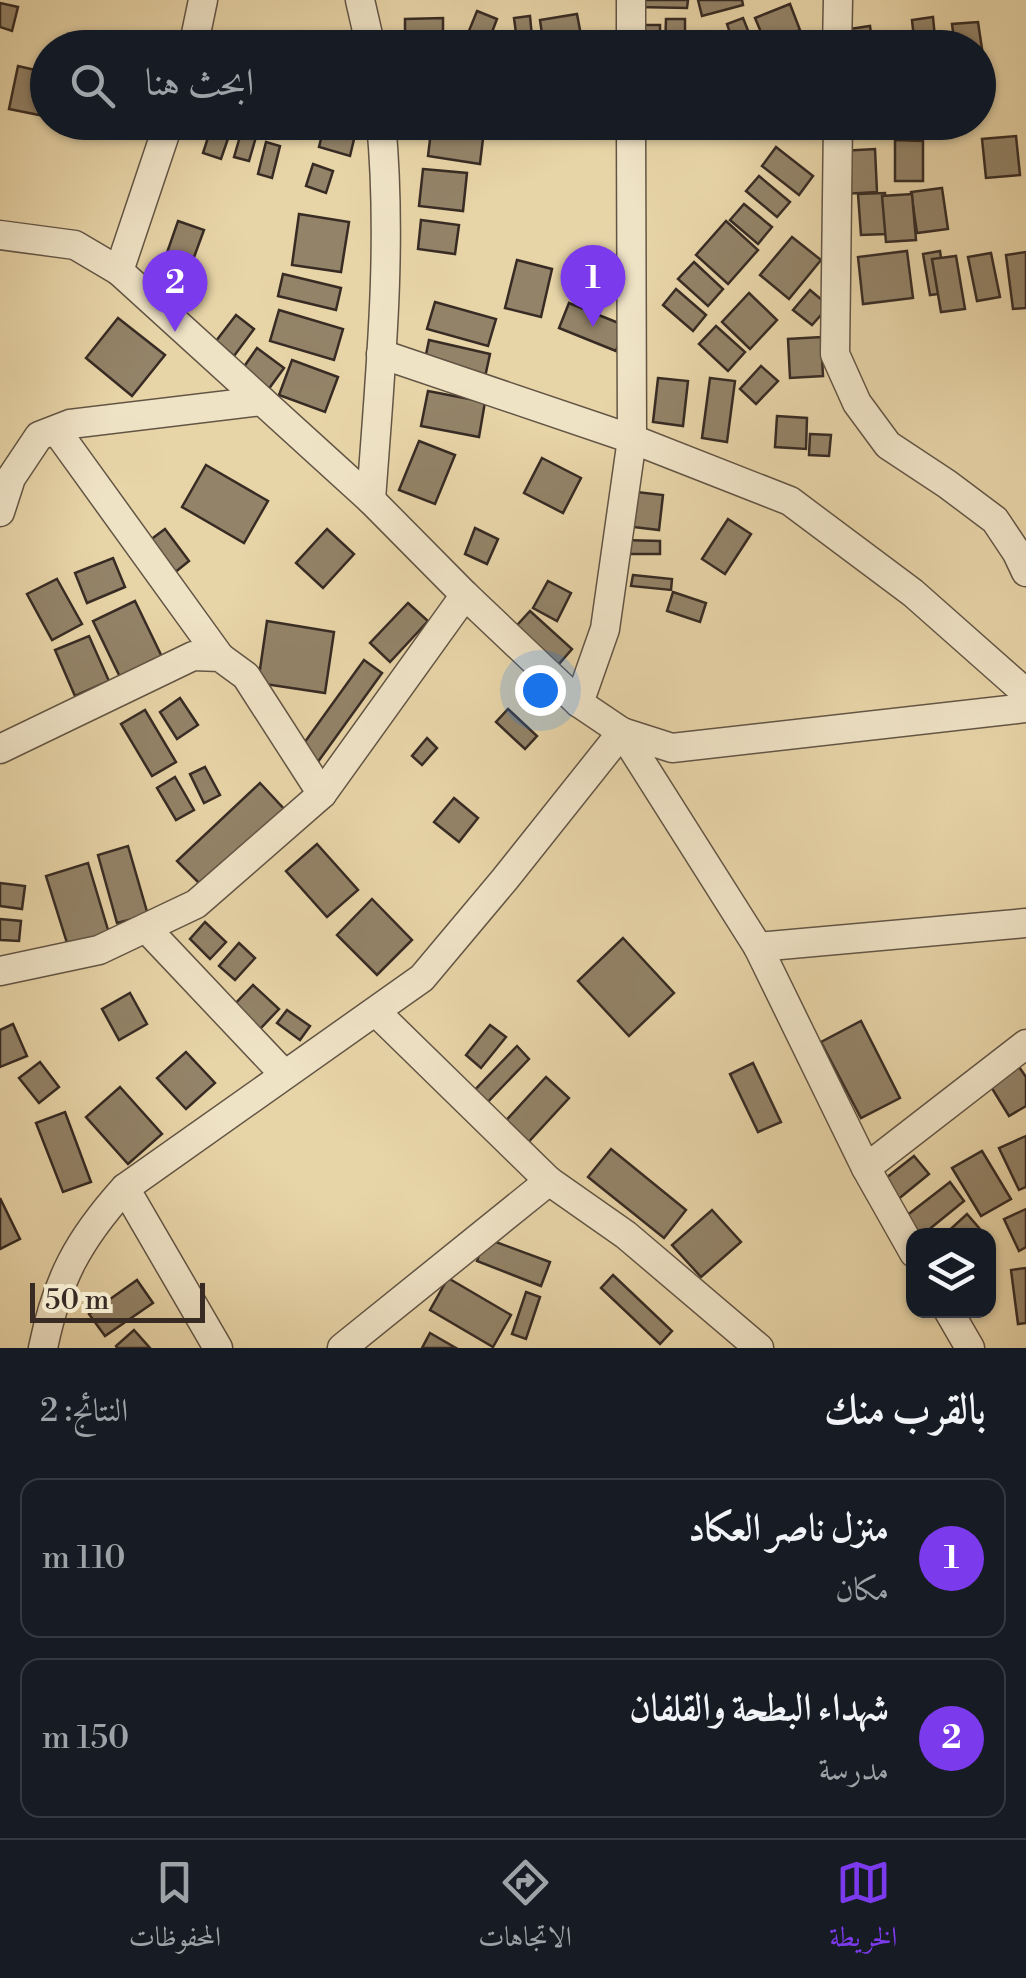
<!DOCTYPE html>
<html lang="ar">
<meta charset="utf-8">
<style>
:root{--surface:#171b24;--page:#242831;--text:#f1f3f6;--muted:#9ea1a6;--line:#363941;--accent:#7c3aed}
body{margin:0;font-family:"Libre Bodoni",Amiri,serif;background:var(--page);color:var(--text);direction:rtl}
.controls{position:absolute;right:30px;bottom:30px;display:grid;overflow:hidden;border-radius:20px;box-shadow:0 2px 8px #0004}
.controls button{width:90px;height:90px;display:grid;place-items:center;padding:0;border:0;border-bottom:2px solid var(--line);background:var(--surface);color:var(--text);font:50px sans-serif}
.scale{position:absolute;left:30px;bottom:25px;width:175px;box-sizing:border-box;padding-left:10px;border:5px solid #372b24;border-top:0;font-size:28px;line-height:35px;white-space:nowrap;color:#372b24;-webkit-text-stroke:8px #efe3c6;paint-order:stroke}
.you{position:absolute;left:540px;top:690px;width:35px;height:35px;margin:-25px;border:8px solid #fff;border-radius:50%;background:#1a73e8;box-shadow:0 0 0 15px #1a73e833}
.badge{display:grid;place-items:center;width:65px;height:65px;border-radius:50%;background:var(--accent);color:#fff;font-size:32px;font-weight:700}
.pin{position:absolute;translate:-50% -82px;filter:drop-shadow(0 2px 5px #0008)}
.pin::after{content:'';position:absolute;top:52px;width:35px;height:30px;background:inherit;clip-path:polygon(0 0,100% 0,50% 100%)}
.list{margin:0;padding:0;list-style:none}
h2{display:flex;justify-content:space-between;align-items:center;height:130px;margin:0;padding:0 40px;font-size:42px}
h2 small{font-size:32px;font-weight:400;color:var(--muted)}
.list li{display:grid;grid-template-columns:65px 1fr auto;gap:30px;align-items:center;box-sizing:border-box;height:160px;margin:0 20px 20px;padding:0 20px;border:2px solid var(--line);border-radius:20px}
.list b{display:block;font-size:38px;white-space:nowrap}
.list p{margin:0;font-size:32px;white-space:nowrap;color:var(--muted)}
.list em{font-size:32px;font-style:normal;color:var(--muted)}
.icon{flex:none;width:55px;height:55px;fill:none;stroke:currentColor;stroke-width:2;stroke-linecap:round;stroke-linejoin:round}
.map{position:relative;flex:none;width:1026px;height:1348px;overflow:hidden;direction:ltr}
.search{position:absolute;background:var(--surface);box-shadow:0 2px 8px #0004;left:30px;right:30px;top:30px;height:110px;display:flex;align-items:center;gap:25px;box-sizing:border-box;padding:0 35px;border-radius:55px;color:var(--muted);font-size:38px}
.sheet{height:490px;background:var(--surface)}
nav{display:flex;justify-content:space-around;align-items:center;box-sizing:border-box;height:140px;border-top:2px solid var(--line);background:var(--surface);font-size:28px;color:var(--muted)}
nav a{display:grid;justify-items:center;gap:5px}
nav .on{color:var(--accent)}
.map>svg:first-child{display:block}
.building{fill:#938368;stroke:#372b24;stroke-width:2.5}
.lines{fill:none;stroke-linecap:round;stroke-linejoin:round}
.street-casing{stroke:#635545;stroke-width:31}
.street{stroke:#efe3c6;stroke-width:28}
</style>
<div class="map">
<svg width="1026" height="1348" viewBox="0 0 1026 1348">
<rect width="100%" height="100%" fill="#e7d4a7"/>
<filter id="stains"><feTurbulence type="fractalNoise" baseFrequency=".002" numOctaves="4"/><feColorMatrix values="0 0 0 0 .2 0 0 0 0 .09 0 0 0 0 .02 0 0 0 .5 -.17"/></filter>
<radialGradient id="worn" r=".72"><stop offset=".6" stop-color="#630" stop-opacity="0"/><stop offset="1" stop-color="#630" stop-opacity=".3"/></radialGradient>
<g class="building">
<polygon points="638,0 688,0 687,8 638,7"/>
<polygon points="698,0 742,0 743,5 702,16"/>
<polygon points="0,3 18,7 12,31 0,27"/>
<polygon points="790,4 800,30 766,44 755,18"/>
<polygon points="477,11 497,19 486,48 462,48"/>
<polygon points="577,14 583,46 544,48 540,20"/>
<polygon points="530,16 533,48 518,48 514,18"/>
<polygon points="933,17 936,48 915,48 912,20"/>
<polygon points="443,18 443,41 405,42 405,19"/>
<polygon points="743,18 755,48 735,48 727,24"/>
<polygon points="666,19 685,19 685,48 665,48"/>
<polygon points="978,22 982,49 955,48 952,24"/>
<rect x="635" y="25" width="25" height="23"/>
<polygon points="870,26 873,48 839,48 836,31"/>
<polygon points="18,66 48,73 48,98 44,116 9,109"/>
<polygon points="77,122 103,122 103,136 76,136"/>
<polygon points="213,122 232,127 221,159 203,153"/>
<polygon points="325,123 356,131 350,156 319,147"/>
<polygon points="432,123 484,130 480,164 428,156"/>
<polygon points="241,133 256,137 249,161 234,157"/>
<polygon points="1016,136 1020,175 986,178 982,139"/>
<polygon points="895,140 923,141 923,181 895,181"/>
<polygon points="266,142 280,146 272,178 258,174"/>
<polygon points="776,147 813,176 799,195 762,166"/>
<polygon points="875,149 877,192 843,194 840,151"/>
<polygon points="313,164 333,171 326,193 306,186"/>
<polygon points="423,169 467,173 463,211 419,206"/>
<polygon points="759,176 790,202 777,217 746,191"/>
<polygon points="942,188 948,229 917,233 911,192"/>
<polygon points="885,193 887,234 861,235 858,194"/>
<polygon points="912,194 916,240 886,242 882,196"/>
<polygon points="744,204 772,227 758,244 730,220"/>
<polygon points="299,214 349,222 341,272 292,265"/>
<polygon points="421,220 459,225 455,254 418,249"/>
<polygon points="178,221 204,230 186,279 161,270"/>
<polygon points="726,221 758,250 728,284 696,255"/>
<polygon points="792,237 821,260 789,299 760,275"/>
<polygon points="907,251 913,298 863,304 858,257"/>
<polygon points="940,251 946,293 930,295 923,254"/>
<polygon points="1026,252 1026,308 1013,309 1006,255"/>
<polygon points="991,253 1000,297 977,301 968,257"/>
<polygon points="956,256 965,309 941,312 932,259"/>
<polygon points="517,260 552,269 541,317 505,308"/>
<polygon points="694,262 723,289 708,306 678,279"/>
<polygon points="283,274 341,288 336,310 278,296"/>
<polygon points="676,289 706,315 693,331 663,305"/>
<polygon points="810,290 829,306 812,325 793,310"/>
<polygon points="749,293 777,320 750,349 722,322"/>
<polygon points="435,302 496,319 488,346 427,329"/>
<polygon points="569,303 626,326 616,351 559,328"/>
<polygon points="279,310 343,329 334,360 270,341"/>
<polygon points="236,315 254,329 234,356 216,341"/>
<polygon points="118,318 165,355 132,396 86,358"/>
<polygon points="716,326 745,352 728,371 699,344"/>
<polygon points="821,337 823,376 790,378 788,339"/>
<polygon points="429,340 490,354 485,377 424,364"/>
<polygon points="257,348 284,368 268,390 241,371"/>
<polygon points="292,360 338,377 325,412 279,395"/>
<polygon points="761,366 778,381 756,404 740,389"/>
<polygon points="658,378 688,381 683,426 653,422"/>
<polygon points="710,378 735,381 727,442 702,438"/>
<polygon points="428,391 485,402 479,437 421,426"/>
<polygon points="777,416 807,418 806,449 775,447"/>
<polygon points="810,434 831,435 829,456 809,455"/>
<polygon points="419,441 455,455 435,504 399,490"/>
<polygon points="542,458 581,478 563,513 524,493"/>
<polygon points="206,465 268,501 244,543 182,507"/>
<polygon points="628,491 663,495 659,530 625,526"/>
<polygon points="728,519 751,534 725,574 702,559"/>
<polygon points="475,528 498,539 487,564 465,554"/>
<polygon points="165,529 189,561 163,582 138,549"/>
<polygon points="327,529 354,554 323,588 296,563"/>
<polygon points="622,540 660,541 660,554 622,554"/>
<polygon points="113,558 125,587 87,603 75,573"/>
<polygon points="633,575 672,579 671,590 631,586"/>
<polygon points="57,579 82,624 52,640 27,594"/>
<polygon points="548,581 571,593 557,621 533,608"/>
<polygon points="673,592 706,603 700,622 667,611"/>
<polygon points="135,601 163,659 121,679 93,621"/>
<polygon points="408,603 428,621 390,662 370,643"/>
<polygon points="530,611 572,649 552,672 509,634"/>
<polygon points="267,621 334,632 325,693 258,683"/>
<polygon points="89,636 109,681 75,696 55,650"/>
<polygon points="364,660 382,673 307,777 289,764"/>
<polygon points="180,698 198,725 177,739 160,712"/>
<polygon points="508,709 537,736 525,749 496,722"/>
<polygon points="145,710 176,762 152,776 121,724"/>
<polygon points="427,738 437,748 422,765 412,756"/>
<polygon points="205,767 220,795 204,803 190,774"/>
<polygon points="175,777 194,810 176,820 157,788"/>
<polygon points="260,783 285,810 203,887 177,861"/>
<polygon points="454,798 478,818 459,842 434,822"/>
<polygon points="317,844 358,890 327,917 286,871"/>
<polygon points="128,846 148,915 117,923 98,855"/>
<polygon points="88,863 114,950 73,962 46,876"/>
<polygon points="0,883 25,886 22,909 0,906"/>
<polygon points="372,899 412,940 377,975 337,935"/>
<polygon points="0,919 21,921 19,941 0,940"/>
<polygon points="205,922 226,942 210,959 190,939"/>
<polygon points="623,938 674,993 629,1036 578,981"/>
<polygon points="239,943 255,958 235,980 219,966"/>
<polygon points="253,985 279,1009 260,1029 234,1005"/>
<polygon points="130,993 147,1024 119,1040 102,1009"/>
<polygon points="287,1010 310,1026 300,1040 277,1023"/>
<polygon points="861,1021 900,1098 861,1118 821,1042"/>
<polygon points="13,1024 27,1056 0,1067 0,1030"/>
<polygon points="490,1025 506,1037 481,1068 466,1055"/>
<polygon points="517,1046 529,1059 482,1108 469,1096"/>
<polygon points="186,1052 215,1083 186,1109 157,1078"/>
<polygon points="40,1062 59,1087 39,1103 19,1078"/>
<polygon points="753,1063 781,1122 758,1132 730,1074"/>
<polygon points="1017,1064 1026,1077 1026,1106 1009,1116 988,1082"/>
<polygon points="546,1077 569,1098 523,1148 500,1127"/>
<polygon points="120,1087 162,1134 128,1164 86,1117"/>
<polygon points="65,1112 91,1182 63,1192 36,1123"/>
<polygon points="1026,1136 1026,1187 1019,1190 999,1148"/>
<polygon points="611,1149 686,1210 664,1238 588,1177"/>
<polygon points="982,1151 1011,1199 981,1216 952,1168"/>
<polygon points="914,1156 929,1174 896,1201 881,1182"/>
<polygon points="950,1182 964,1201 921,1236 914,1236 901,1220"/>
<polygon points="0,1198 20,1239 0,1249"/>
<polygon points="1026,1209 1026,1247 1019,1251 1004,1219"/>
<polygon points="712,1210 741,1242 701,1277 672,1245"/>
<polygon points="967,1214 986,1236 943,1236"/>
<polygon points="485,1238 550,1262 541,1286 477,1261"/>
<polygon points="1026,1268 1026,1323 1018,1324 1011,1270"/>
<polygon points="613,1275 672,1331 660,1344 601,1288"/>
<polygon points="448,1278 511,1315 493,1347 430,1310"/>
<polygon points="137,1280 153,1303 105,1336 89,1314"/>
<polygon points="526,1292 540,1297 526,1339 512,1334"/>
<polygon points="134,1330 150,1348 117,1348 116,1346"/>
<polygon points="430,1333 456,1348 422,1348"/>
</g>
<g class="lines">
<defs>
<g id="street">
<polyline points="360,0 371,48"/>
<polyline points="631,0 631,48"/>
<polyline points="193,48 203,0"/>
<polyline points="837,48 838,0"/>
<polyline points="838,122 835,354 857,403 888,445 947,484 995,520 1017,553 1026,572"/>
<polyline points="0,235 75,245 119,271 371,500 465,595 579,703 622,732 672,748 1026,708"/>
<polyline points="119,271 169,122"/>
<polyline points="381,354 632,439 790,501 913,593 1026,693"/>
<polyline points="56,430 220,657"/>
<path d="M 371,500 C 380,374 393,248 381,122"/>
<polyline points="0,512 11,478 39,436 70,424 262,401"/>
<polyline points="579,703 605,629 632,439 631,122"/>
<polyline points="622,732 758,947 866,1168 914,1253"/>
<polyline points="0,749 193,656 220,657 246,676 322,794"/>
<polyline points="146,928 284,1074"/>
<polyline points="758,947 1026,923"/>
<polyline points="0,971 99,950 196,904 322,794 465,595"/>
<polyline points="376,1012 549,1181 626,1235 759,1348"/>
<polyline points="866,1168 1026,1044"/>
<polyline points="125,1188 218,1348"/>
<polyline points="948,1310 970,1348"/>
<path d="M 43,1348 C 57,1280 78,1240 125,1188 L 422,978 L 505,879 L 622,732"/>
<polyline points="342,1348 549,1181"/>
</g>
</defs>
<use href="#street" class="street-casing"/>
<use href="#street" class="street"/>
</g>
<rect width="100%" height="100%" filter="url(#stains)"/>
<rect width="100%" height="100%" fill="url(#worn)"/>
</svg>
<div class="controls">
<button><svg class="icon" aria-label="layers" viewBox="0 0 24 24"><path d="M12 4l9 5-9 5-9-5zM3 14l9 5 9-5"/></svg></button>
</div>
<div class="scale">50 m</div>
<div class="you"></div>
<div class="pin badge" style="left:593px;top:327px">1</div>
<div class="pin badge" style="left:175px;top:332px">2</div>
<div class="search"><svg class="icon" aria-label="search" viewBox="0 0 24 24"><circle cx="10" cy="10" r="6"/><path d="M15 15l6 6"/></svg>ابحث هنا</div>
</div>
<section class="sheet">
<h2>بالقرب منك<small>النتائج: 2</small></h2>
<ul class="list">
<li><span class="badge">1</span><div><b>منزل ناصر العكاد</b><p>مكان</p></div><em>110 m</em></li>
<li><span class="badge">2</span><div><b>شهداء البطحة والقلفان</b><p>مدرسة</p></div><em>150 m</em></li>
</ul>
</section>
<nav>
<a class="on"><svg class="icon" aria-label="map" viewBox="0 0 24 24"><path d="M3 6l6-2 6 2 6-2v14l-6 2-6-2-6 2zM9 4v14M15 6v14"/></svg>الخريطة</a>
<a><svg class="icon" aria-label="directions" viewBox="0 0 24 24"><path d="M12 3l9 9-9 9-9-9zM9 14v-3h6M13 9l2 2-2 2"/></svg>الاتجاهات</a>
<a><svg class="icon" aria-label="saved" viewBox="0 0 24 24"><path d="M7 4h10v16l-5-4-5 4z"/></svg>المحفوظات</a>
</nav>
